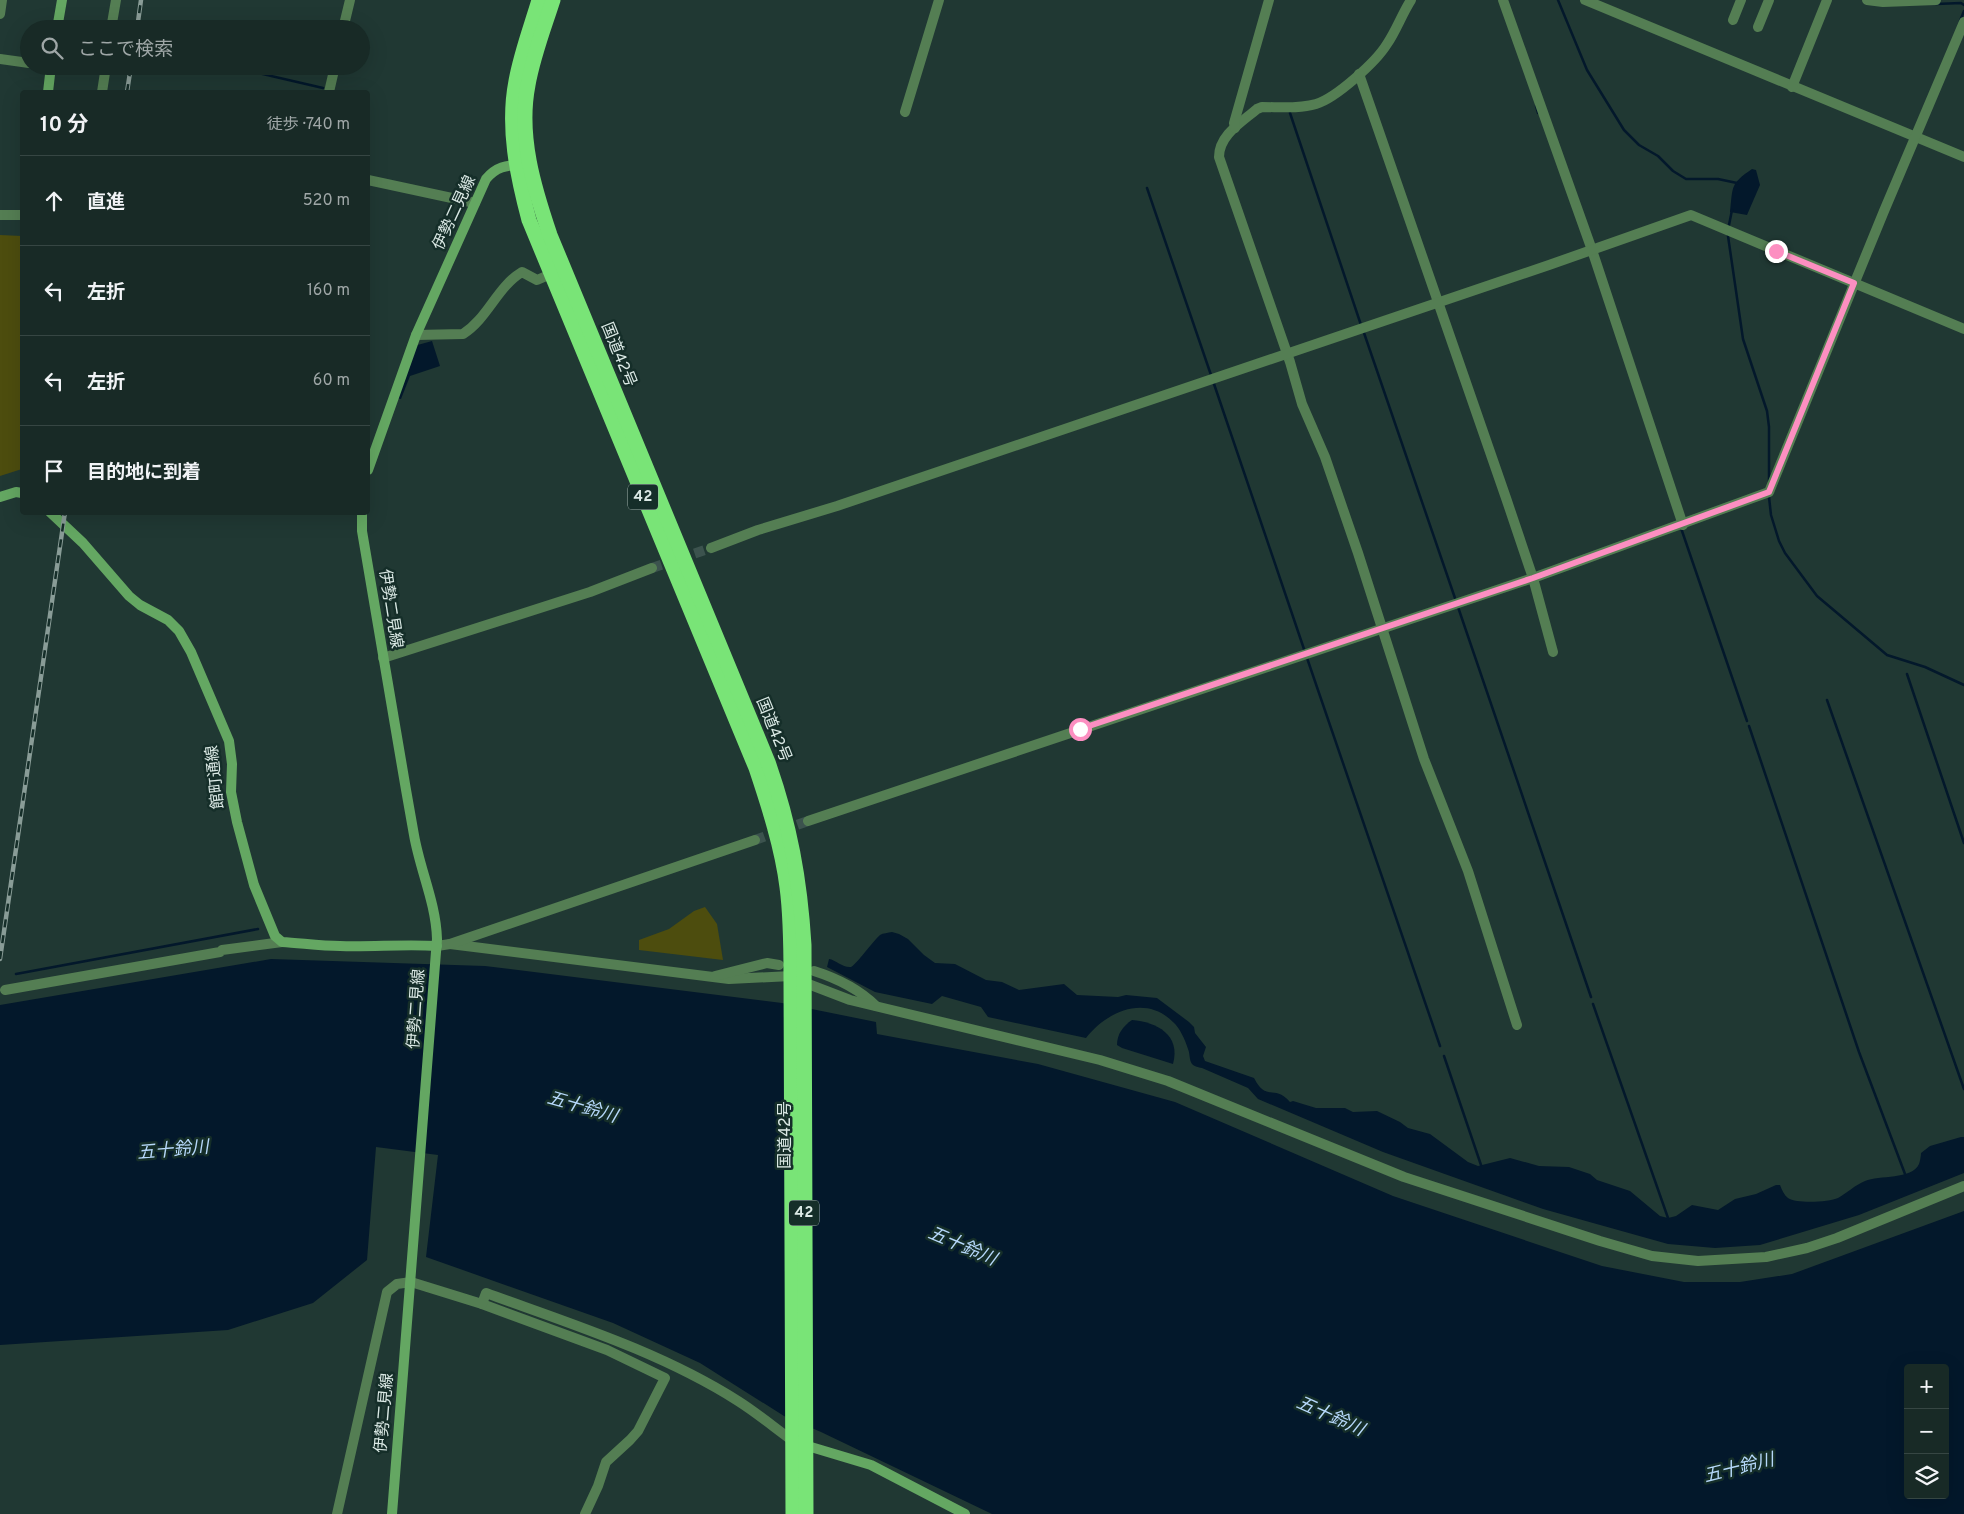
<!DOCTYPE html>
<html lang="ja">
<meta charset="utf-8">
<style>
:root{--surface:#182a26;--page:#21322e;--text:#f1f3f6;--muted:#9fa7a7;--line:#364643}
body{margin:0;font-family:Overpass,"Noto Sans JP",sans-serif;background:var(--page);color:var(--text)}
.controls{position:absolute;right:15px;bottom:15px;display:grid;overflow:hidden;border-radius:5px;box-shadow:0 5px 20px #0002}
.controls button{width:45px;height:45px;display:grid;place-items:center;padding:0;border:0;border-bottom:1px solid var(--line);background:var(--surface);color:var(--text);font:25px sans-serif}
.stop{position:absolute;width:15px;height:15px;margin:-11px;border:4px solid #fc8fc1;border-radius:50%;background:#fff}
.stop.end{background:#fc8fc1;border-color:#fff;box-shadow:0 1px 5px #0008}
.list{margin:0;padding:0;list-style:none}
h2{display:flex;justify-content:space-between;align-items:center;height:65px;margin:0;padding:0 20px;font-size:21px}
h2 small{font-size:16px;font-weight:400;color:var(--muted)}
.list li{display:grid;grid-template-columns:32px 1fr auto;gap:15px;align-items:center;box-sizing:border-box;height:90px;padding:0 20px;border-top:1px solid var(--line)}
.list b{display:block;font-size:19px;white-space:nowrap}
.list em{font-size:16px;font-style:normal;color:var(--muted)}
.icon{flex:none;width:28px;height:28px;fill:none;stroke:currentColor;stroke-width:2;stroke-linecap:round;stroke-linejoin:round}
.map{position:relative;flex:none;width:1964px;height:1514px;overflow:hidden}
.search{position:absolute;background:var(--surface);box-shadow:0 5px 20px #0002;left:20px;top:20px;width:350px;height:55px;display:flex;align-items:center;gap:12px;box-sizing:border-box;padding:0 18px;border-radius:28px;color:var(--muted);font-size:19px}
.panel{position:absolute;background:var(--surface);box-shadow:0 5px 20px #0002;left:20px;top:90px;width:350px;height:425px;border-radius:5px}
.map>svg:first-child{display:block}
.green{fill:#4d4d0e}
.water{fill:#03182b;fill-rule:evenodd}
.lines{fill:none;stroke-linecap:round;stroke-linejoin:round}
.stream{stroke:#03182b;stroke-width:2.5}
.street-tunnel{stroke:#3c534e;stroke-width:10;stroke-dasharray:10 5;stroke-linecap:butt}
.street{stroke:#547e53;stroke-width:10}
.secondary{stroke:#64a762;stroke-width:10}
.highway{stroke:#79e477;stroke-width:15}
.rail-casing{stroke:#899c97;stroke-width:4.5}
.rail{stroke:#152e29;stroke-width:2.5;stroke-dasharray:8;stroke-linecap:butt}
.route{stroke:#fc8fc1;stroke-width:6}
.labels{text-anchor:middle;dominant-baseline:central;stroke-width:5;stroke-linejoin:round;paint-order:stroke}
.shield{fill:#152e29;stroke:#a0b1ad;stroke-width:1}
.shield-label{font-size:15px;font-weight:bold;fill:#dbe9e5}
.street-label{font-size:16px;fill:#dbe9e5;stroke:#152e29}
.water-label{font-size:18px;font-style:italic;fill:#b6d8fa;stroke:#152e29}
</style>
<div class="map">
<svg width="1964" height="1514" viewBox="0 0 1964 1514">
<rect width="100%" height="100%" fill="#203833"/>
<g class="green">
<polygon points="0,235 22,236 22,469 0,476"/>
<polygon points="705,907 717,924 723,960 639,950 639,940 669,929 694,911"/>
</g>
<g class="water">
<path d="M 1752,169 L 1756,170 L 1760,185 L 1747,215 L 1730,212 C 1733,186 1730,184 1752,169 Z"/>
<polygon points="432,341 440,366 410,376 401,399 396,398 414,346"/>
<path d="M 892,932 L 899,934 L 908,939 L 924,955 L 935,963 L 955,964 L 986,980 L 1002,982 L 1019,990 L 1064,984 L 1077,995 L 1118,997 L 1126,995 L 1157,998 L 1189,1022 L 1194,1027 L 1195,1033 L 1206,1047 L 1203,1056 L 1205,1061 L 1254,1078 C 1267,1103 1274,1083 1290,1102 L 1293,1101 L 1316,1108 L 1345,1108 L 1353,1112 L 1377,1111 L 1400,1122 L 1408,1128 L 1430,1134 L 1468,1162 L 1478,1166 L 1510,1158 L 1539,1166 L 1569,1167 L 1590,1174 L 1597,1180 L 1630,1191 L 1660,1216 L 1668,1218 L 1676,1216 L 1692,1205 L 1718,1210 L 1735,1199 L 1756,1194 L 1776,1185 L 1780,1185 C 1782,1190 1784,1195 1788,1198 C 1797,1204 1829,1202 1838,1198 C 1847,1193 1855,1185 1865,1181 C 1879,1175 1912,1180 1919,1164 C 1920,1161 1921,1156 1921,1153 L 1930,1146 L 1961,1137 L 1964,1137 L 1964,1173 L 1859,1215 L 1760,1245 L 1715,1248 L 1668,1244 L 1543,1209 L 1383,1152 L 1258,1099 L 1248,1088 L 1202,1068 C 1198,1067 1195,1067 1192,1064 C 1189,1060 1190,1053 1188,1049 C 1185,1040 1180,1028 1173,1022 C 1145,994 1106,1012 1086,1038 L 988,1017 L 981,1007 L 942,996 L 932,1004 L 875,992 L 827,967 L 829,959 C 836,960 843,968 851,967 C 855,966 874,940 880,935 C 883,933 888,933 892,932 Z"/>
<path d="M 271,959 L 485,966 L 782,1003 L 876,1022 L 877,1034 L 1038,1064 L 1175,1102 L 1393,1196 L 1602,1266 L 1684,1282 L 1740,1282 L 1792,1274 L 1964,1211 L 1964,1514 L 992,1514 L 821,1432 L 784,1416 L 700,1363 L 613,1323 L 426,1257 L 438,1155 L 376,1147 L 367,1260 L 313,1303 L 228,1330 L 0,1345 L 0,1005 ZM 1908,1368 L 1945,1368 L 1945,1495 L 1908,1495 Z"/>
<path d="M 1132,1020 C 1157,1022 1181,1035 1173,1064 L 1122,1048 L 1117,1045 C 1117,1034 1123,1026 1132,1020 Z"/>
</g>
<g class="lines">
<g class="stream">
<polyline points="1558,0 1587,70 1624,130 1639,145 1658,156 1673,171 1686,179 1718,179 1737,183"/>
<polyline points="1936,4 1961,3 1964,5"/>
<polyline points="1960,21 1964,11"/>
<polyline points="228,66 323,88"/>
<polyline points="1536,106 1538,113"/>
<polyline points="1290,113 1361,325"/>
<polyline points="1147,188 1211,375"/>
<polyline points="1729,225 1732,210"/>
<polyline points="1728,236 1743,339 1767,411 1769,427 1769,481"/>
<polyline points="1363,330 1456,601"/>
<polyline points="1213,381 1305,652"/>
<polyline points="1769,497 1771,515 1779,541 1785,553 1817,596 1887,655 1925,667 1964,685"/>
<polyline points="1681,528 1747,721"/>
<polyline points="1458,607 1591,997"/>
<polyline points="1307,658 1440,1046"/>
<polyline points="1907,674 1964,843"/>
<polyline points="1827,700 1964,1089"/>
<polyline points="1749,726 1859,1052 1905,1174"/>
<polyline points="16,974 258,929"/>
<polyline points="1593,1004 1668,1218"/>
<polyline points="1444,1056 1481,1165"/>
</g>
<g class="street-tunnel">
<polyline points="652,568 711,548"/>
<polyline points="755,840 808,821"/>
</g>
<g class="street">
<path d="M 1411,0 C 1402,14 1396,31 1387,44 C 1376,62 1336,98 1316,104 C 1299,109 1280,107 1262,107 L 1257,109 C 1242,122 1219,135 1219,157 L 1290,362 L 1302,404 L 1325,457 L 1358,553 L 1424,759 L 1468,871 L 1517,1025"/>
<polyline points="1503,0 1592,250 1683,525"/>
<polyline points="1585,0 1964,157"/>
<polyline points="1867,0 1883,2 1936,0"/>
<polyline points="0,14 2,0"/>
<polyline points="1733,20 1741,0"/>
<polyline points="1758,27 1769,0"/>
<polyline points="111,29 116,0"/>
<polyline points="343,29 350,0"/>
<polyline points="0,59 29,63"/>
<polyline points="1359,74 1506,498 1533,578 1553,652"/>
<polyline points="1792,87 1827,0"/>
<polyline points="102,92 106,66"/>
<polyline points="329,92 335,66"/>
<polyline points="905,112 939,0"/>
<polyline points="1235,128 1234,123 1269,0"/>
<polyline points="368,180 475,203"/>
<polyline points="0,215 22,215"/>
<path d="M 416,335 L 463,334 C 488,318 497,287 522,272 L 537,280 L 551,274"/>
<polyline points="711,548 758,530 837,506 1549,265 1691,215 1964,329"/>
<polyline points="383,658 590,592 652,568"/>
<polyline points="808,821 1533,578 1769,492 1884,211 1964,22"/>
<polyline points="450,944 729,979 791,976"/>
<polyline points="437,946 450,944 755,840"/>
<path d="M 814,971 C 836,978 859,989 876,1006"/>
<polyline points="715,976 767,963 779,965"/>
<polyline points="803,982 850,1000 1100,1060 1168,1081 1404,1177 1600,1241 1652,1256 1698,1261 1766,1257 1807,1248 1837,1238 1964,1186"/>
<polyline points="5,990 220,952 222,950 282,942"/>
<polyline points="482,1304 607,1350 665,1378 638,1431 630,1440 606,1462 598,1486 585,1514"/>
<path d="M 337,1514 L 387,1292 L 397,1284 L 411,1282 L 482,1304 L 486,1293 C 571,1324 661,1352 738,1401 C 757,1413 775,1428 793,1441"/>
</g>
<g class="secondary">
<polyline points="57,29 62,0"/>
<polyline points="48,92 51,66"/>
<path d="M 368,470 L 416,335 L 486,179 C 496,167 506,165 521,165"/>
<polyline points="0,497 16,492 22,493"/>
<path d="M 50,512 L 83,543 L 129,596 L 140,605 L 168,620 L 179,631 L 191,652 L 229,741 L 232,764 L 231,792 L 237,822 L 254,885 L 275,936 L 282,942 C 301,943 320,946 340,946 C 373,947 405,944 437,946"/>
<path d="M 362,512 L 362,531 C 379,633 396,734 414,835 C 420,870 436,903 437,939 L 392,1514"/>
<polyline points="801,1444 871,1465 965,1514"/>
</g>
<g class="highway">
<path d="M 539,0 C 531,27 521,53 516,81 C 507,127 517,175 529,220 L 756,768 C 769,807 782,847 787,887 C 791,917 791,946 791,976 L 793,1514"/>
<path d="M 553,0 C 544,28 533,56 528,85 C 518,136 534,188 550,235 L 768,762 C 790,825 800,879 804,945 L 806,1514"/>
</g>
<defs>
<g id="rail">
<polyline points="137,29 141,0"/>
<polyline points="127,92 131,66"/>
<polyline points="0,959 65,512"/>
</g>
</defs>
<use href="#rail" class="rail-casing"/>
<use href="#rail" class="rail"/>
</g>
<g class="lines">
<polyline class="route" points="1080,729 1533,578 1769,492 1854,283 1776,251"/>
</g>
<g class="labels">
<g class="shield">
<rect x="628" y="484.5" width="30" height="25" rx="4"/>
<rect x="789" y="1200.5" width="30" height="25" rx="4"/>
</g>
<g class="shield-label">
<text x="643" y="497">42</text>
<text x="804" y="1213">42</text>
</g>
<g class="street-label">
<text transform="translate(455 213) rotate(-65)">伊勢二見線</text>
<text transform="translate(618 355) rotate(68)">国道42号</text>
<text transform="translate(390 609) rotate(81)">伊勢二見線</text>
<text transform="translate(773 730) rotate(68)">国道42号</text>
<text transform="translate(216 777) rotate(-96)">館町通線</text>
<text transform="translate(417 1009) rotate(-86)">伊勢二見線</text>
<text transform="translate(786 1135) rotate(-90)">国道42号</text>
<text transform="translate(385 1413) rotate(-85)">伊勢二見線</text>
</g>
<g class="water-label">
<text transform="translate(582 1108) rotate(16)">五十鈴川</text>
<text transform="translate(173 1151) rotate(-5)">五十鈴川</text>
<text transform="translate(962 1247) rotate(23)">五十鈴川</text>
<text transform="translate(1330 1417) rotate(24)">五十鈴川</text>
<text transform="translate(1739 1469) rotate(-14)">五十鈴川</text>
</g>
</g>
</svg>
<div class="controls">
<button>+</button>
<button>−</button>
<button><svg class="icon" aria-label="layers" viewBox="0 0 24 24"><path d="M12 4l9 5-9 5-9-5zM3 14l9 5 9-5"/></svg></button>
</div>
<div class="stop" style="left:1080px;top:729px"></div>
<div class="stop end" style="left:1776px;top:251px"></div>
<div class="search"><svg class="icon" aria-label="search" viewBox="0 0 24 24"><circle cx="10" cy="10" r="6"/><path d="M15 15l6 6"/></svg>ここで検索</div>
<section class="panel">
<h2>10 分<small>徒歩 · 740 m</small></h2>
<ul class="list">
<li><svg class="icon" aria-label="ahead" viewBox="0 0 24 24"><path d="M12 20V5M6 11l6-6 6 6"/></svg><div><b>直進</b></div><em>520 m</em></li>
<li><svg class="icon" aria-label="left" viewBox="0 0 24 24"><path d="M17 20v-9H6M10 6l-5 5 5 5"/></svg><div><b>左折</b></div><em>160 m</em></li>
<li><svg class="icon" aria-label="left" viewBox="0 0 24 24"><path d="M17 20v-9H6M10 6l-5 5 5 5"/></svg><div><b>左折</b></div><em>60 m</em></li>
<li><svg class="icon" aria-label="arrive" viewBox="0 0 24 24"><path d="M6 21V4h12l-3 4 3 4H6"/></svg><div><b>目的地に到着</b></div></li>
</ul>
</section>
</div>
